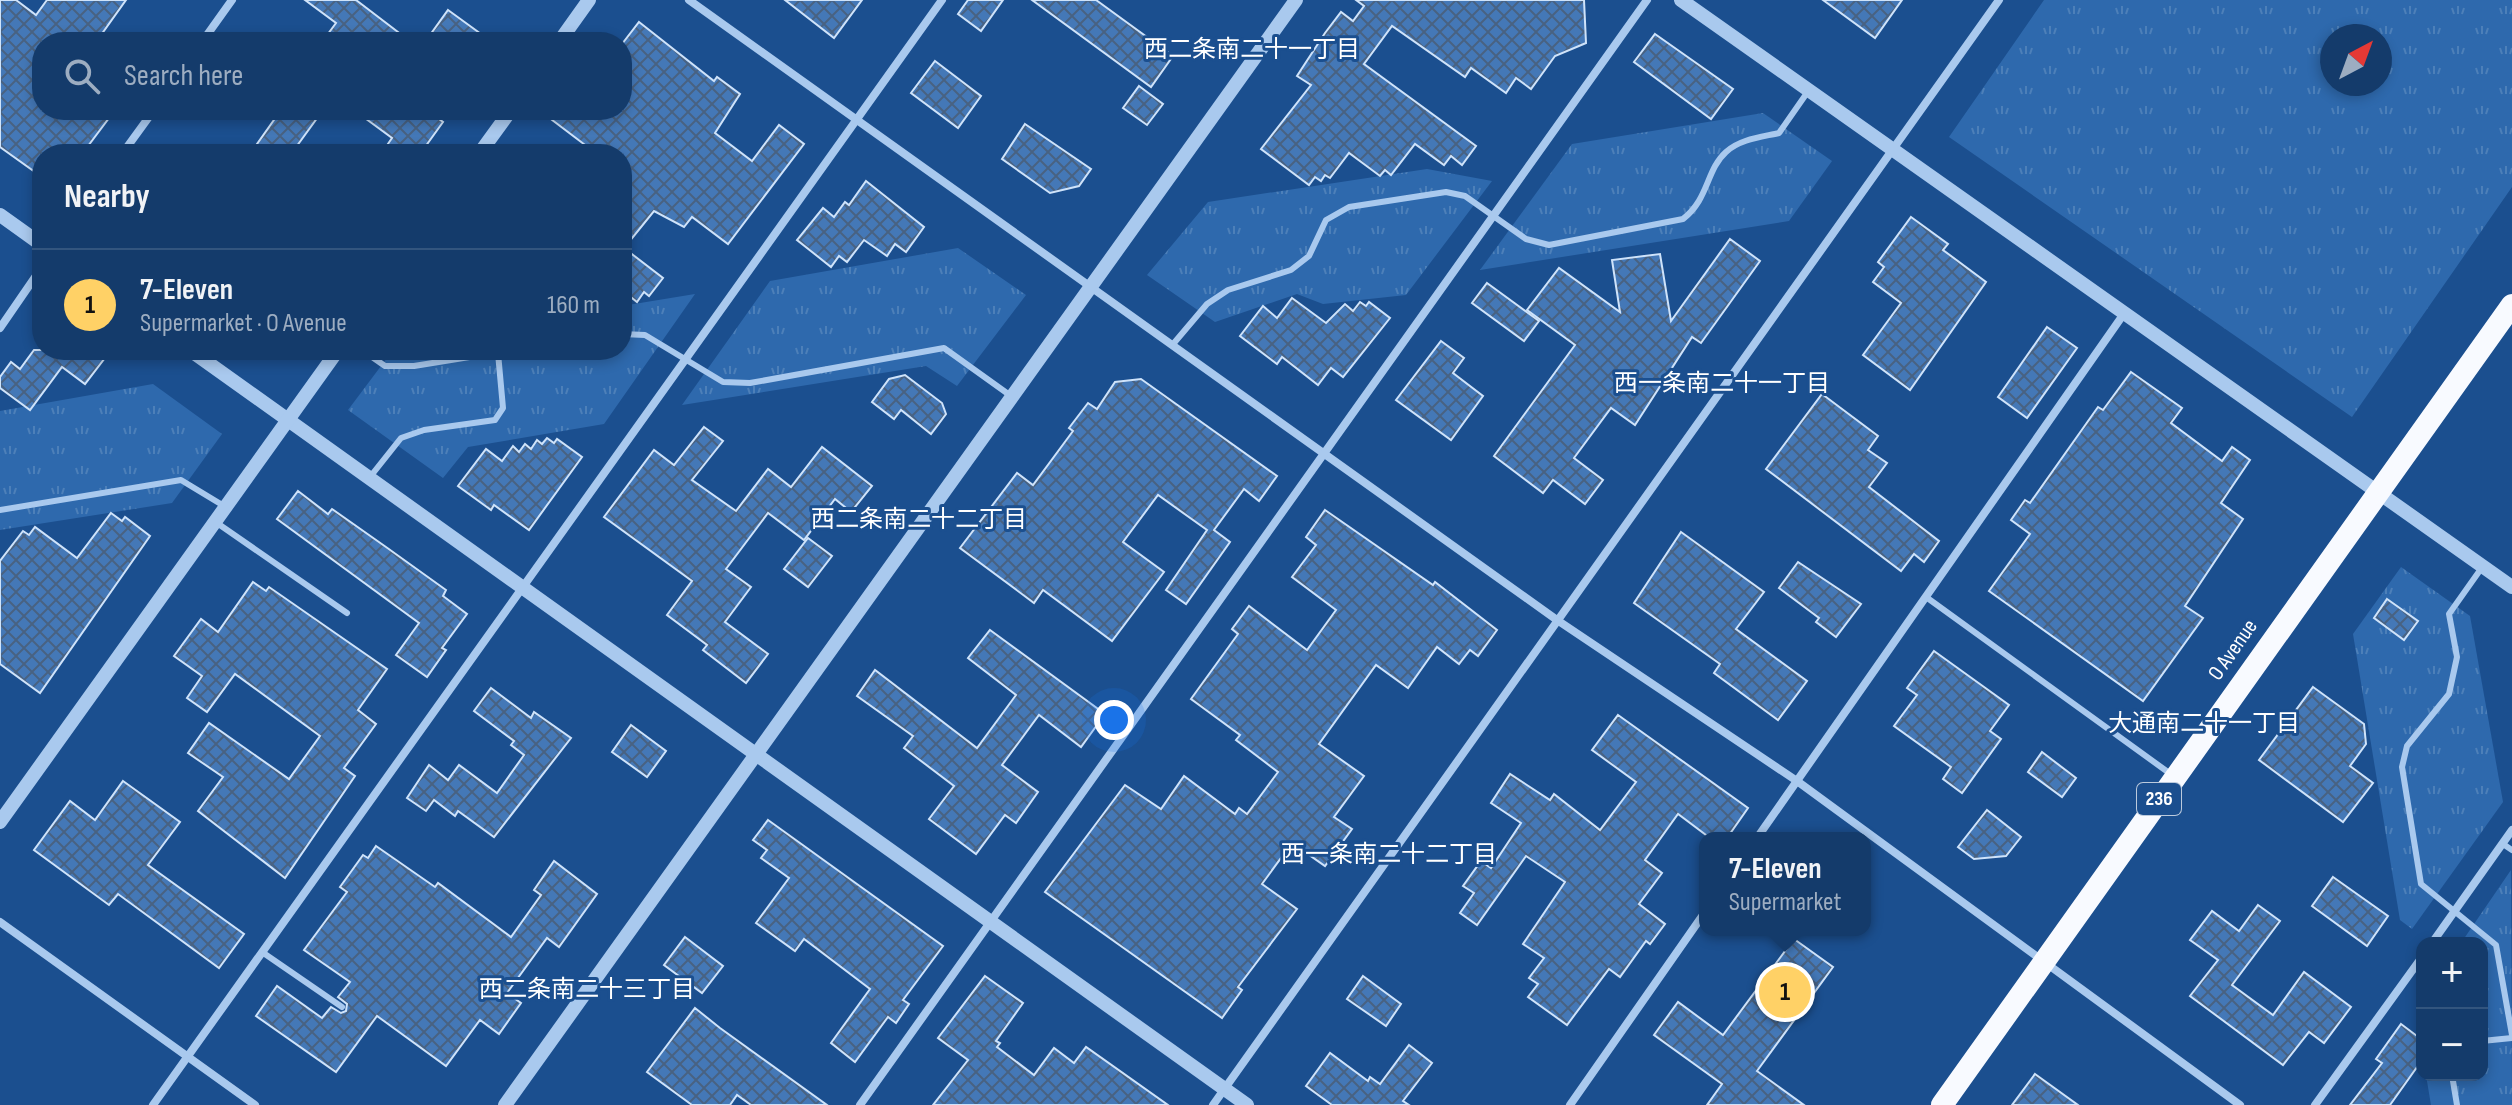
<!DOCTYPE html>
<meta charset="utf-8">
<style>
:root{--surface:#143b6b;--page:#1d4271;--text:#f1f3f6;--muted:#9dadc1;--line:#33557e;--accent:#ffd166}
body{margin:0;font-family:"Sofia Sans Condensed","Noto Sans JP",sans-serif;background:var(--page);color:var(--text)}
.controls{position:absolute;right:24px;bottom:24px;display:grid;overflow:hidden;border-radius:16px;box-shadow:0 4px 12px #0003}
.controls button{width:72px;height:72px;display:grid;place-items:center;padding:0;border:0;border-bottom:2px solid var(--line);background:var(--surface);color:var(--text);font:40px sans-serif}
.compass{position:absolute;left:2320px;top:24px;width:72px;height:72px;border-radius:50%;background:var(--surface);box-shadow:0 4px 12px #0003;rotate:41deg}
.you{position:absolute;left:1114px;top:720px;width:28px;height:28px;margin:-20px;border:6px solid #fff;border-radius:50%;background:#1a73e8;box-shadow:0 0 0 12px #1a73e833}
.badge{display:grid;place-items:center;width:52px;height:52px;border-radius:50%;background:var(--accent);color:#111;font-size:26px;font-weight:700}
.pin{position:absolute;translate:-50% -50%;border:4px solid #fff;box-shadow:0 2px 8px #0006}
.popup{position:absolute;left:1699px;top:832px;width:172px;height:104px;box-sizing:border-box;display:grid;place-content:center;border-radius:16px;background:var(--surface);filter:drop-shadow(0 2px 6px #0005);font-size:26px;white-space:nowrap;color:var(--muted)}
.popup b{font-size:30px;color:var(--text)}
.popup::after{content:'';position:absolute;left:50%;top:100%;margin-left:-16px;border:16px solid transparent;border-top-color:var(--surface)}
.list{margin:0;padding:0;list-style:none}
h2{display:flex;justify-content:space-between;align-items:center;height:104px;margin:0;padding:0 32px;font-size:34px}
h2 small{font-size:26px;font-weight:400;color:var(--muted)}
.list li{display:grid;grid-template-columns:52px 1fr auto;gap:24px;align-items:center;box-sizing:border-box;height:112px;padding:0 32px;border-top:2px solid var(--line)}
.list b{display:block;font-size:30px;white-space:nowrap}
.list p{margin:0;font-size:26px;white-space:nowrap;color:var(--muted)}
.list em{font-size:26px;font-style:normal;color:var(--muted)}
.icon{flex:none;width:44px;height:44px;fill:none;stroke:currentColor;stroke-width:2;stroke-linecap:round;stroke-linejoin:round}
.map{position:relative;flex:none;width:2512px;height:1105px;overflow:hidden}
.search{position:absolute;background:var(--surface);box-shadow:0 4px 12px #0003;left:32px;top:32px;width:600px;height:88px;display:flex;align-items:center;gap:20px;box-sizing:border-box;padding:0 28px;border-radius:32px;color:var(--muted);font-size:30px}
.panel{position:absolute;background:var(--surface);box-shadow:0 4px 12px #0003;left:32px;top:144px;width:600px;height:216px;border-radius:32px}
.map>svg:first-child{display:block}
.park{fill:url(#park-tufts);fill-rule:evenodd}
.building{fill:url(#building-cross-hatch);stroke:#cfe3fa;stroke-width:2}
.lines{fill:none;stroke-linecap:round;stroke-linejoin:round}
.service{stroke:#a9c9ee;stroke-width:6}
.minor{stroke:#a9c9ee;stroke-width:8}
.tertiary{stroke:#a9c9ee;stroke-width:14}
.trunk{stroke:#f8faff;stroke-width:22}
.labels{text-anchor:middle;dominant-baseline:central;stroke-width:6;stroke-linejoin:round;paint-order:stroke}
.shield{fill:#1b4f8f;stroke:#bbcadd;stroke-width:2}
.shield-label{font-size:20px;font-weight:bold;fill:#fff}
.street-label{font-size:22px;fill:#fff;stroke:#1b4f8f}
.neighbourhood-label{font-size:24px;fill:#fff;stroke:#1b4f8f}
</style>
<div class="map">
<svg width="2512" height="1105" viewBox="0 0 2512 1105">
<defs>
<pattern id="park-tufts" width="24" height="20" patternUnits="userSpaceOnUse" patternTransform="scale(2)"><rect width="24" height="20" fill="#2e69ad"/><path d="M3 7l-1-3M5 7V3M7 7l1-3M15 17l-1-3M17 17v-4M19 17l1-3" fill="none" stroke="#4d80b9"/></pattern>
<pattern id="building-cross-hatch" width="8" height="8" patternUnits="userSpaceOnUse" patternTransform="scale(2)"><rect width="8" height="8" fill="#4478b7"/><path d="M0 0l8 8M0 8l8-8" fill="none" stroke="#486282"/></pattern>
</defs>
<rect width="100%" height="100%" fill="#1b4f8f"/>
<g class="park">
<path d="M 2044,0 L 2512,0 L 2512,187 L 2352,417 L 1949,137 ZM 2380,36 L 2380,84 L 2332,84 L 2332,36 Z"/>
<polygon points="1763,113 1832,161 1789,221 1480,270 1572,144"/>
<polygon points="1427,169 1492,181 1406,295 1323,304 1297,294 1215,322 1147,275 1208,202"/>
<polygon points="958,248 1026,295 957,386 926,366 682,405 770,281"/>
<polygon points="695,294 604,424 468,447 443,478 348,410 393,350 622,350 622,306"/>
<polygon points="153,384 222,434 172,503 0,530 0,411"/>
<polygon points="2401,567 2470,616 2503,802 2412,929 2400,920 2353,634"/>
<polygon points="2511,870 2512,1105 2431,1105 2426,1075 2482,1075 2482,943 2461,943"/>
</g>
<g class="building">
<polygon points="0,0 16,0 36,15 47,0 126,0 96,42 42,42 42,110 115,110 82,154 42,154 42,177 0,147"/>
<polygon points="305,0 356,0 411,42 322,42 336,23"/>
<polygon points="785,0 862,0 834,38"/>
<polygon points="968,0 1003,0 981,31 958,14"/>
<polygon points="1032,0 1096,0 1173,56 1151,87"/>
<polygon points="1356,0 1584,0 1586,43 1555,56 1531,89 1516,78 1506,93 1471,68 1465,77 1392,26 1364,64 1476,146 1462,165 1451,156 1444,165 1415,144 1391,175 1385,170 1380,176 1349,153 1330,178 1325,175 1321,181 1315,177 1309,185 1261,149 1311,85 1297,76 1325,33 1341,12 1353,21 1364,6"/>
<polygon points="1823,0 1902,0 1875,38"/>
<polygon points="448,10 492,42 425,42"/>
<polygon points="639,22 714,81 717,77 740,94 715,133 752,161 779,125 804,144 728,244 692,217 684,227 654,211 624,248 663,278 649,296 644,292 637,302 622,290 622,154 597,154 539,110 622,110 622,44"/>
<polygon points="1655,34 1733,89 1711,119 1634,62"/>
<polygon points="935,61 981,96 958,128 911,93"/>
<polygon points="1139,86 1163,104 1147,125 1123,108"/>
<polygon points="281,110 323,110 291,154 250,154"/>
<polygon points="354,110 427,110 443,122 420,154 381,154 392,138"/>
<polygon points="1025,124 1091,169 1079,186 1050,193 1002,159"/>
<polygon points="866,181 924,227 906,252 895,244 887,256 864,240 847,262 839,256 831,267 797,240 823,208 834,217 845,202 849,205"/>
<polygon points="1911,217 1948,244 1943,250 1986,282 1910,390 1863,355 1901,303 1873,282 1884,267 1878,262"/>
<polygon points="1730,239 1760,261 1701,343 1692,337 1635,425 1611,408 1574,458 1603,480 1585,504 1553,480 1543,493 1494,456 1575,345 1527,310 1559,268 1620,312 1612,260 1660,254 1671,321"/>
<polygon points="1487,283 1539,321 1524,341 1472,303"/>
<polygon points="1292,298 1326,323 1345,304 1353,311 1360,302 1366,306 1369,302 1390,318 1343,377 1331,368 1318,385 1282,357 1277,364 1240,336 1263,306 1277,318"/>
<polygon points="2047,327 2077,348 2027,418 1998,397"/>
<polygon points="1441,341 1464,358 1453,373 1483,396 1451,440 1396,400"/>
<polygon points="34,350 111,350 85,384 62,367 30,410 0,388 0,377 11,362 20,369"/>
<polygon points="2131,372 2182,408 2171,423 2222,461 2232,447 2250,460 2221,503 2243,519 2185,606 2203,618 2143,701 1989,591 2030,534 2011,520 2025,500 2030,503 2098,407 2103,410"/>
<polygon points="905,375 942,403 946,414 931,434 901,410 894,419 872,402 889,379"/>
<polygon points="1141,379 1277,476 1259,501 1244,489 1214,530 1230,542 1186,604 1166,590 1207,530 1158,495 1123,542 1164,572 1112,641 1043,590 1034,603 960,548 1017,473 1033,485 1073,431 1069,428 1088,403 1097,409 1115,382"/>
<polygon points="1822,394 1878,436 1868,450 1887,463 1869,487 1939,541 1924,562 1914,554 1901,571 1766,469"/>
<polygon points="704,427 723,441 692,480 736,511 768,469 791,487 822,447 872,486 851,512 835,499 804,540 768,513 726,569 751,587 725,622 768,654 746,683 703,650 707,645 667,615 692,581 604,517 654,450 674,465"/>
<polygon points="547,438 554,443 557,439 582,457 529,530 494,505 491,510 458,486 486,449 502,461 513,446 519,452 525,444 531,449 537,440 542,444"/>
<polygon points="298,491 328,514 332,509 386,547 446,590 443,596 467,614 442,648 446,650 427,677 396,655 419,623 277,519"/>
<polygon points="1325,510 1433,585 1435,582 1497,630 1478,656 1470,650 1459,664 1437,647 1408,688 1376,665 1319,744 1364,776 1334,817 1352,829 1325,866 1292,843 1262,884 1297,909 1238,987 1242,990 1222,1018 1045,892 1125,785 1161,809 1184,776 1235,814 1239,808 1247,814 1278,772 1236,740 1240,735 1191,699 1238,634 1232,629 1249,606 1307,650 1336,610 1292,577 1316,545 1306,537"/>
<polygon points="111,513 122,521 125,517 150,536 40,693 0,664 0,561 23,531 29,535 35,527 77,558"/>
<polygon points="1681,532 1764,592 1736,629 1807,681 1778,720 1714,673 1720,664 1634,603"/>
<polygon points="808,538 832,556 808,587 784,569"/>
<polygon points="1798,562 1861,604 1836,637 1816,622 1819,618 1779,588"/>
<polygon points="253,582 266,591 269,587 387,669 358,710 376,724 344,768 355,776 285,878 198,811 223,777 188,753 209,723 289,779 320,736 235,674 207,712 187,698 202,676 174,656 201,619 218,632"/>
<polygon points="2387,599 2418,621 2404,640 2374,618"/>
<polygon points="990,630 1105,714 1081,747 1039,715 1002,765 1038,792 1016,823 1005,815 976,854 929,819 954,786 904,748 913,736 857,696 875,670 977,748 1016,695 968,658"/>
<polygon points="1934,651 2009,705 1990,731 2001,739 1962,793 1943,779 1951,767 1894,726 1917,695 1907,688"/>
<polygon points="2313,687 2364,724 2366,744 2350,766 2373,783 2343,822 2259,760"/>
<polygon points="491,688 531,718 534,712 571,738 494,837 458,811 455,816 434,800 426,811 407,798 429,765 448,780 459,765 497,793 524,755 511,745 514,741 474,711"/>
<polygon points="1618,715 1748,808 1727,838 1710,838 1678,814 1645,860 1662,873 1639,904 1665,924 1650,944 1646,941 1620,977 1609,969 1567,1025 1528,997 1538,984 1529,978 1544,958 1523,944 1565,882 1526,856 1477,925 1460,913 1474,893 1463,886 1481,861 1491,868 1521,823 1491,803 1510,774 1550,800 1554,794 1600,830 1636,782 1592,750"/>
<polygon points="631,725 666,751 647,777 612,752"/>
<polygon points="2042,752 2076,778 2062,797 2028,772"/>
<polygon points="123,781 180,822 148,865 244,934 219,968 118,894 109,905 34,850 70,801 95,820"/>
<polygon points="1987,810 2021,837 2006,856 1974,859 1958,847"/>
<polygon points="768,820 943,946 903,1000 909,1004 896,1023 888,1017 855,1062 831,1043 870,989 804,939 795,951 756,923 789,878 761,858 767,850 753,840"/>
<polygon points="376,846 435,887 438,883 511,937 541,895 534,890 554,861 597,894 559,947 547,938 507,993 521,1003 499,1034 480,1020 446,1066 377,1016 336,1072 256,1016 277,986 322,1018 331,1007 341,1013 346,1011 347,1004 338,997 350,982 304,950 347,892 340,887 363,855 368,858"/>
<polygon points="2333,877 2388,916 2367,946 2312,906"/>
<polygon points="2258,905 2280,921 2232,985 2273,1015 2304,972 2351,1007 2324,1043 2309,1032 2283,1065 2190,996 2218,960 2190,940 2212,911 2239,931"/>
<polygon points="685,937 723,966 702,993 664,965"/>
<polygon points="1794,939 1833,967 1757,1071 1804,1105 1707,1105 1722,1084 1654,1035 1678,1002 1723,1035"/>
<polygon points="985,976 1023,1003 996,1041 1000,1043 997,1047 1034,1075 1054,1048 1074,1063 1086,1047 1168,1105 933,1105 968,1060 938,1038"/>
<polygon points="1363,976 1401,1004 1386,1026 1347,999"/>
<polygon points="695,1008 720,1028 827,1105 751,1105 737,1095 730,1105 692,1105 647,1072"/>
<polygon points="2401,1024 2417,1036 2422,1060 2390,1105 2350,1105 2382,1063 2376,1059"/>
<polygon points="1409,1045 1432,1063 1403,1101 1409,1105 1332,1105 1306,1086 1330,1053 1368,1081 1370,1077 1380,1084"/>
<polygon points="2035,1074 2078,1105 2012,1105"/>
</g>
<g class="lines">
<g class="service">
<polyline points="622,334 645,335 723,382 750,383 944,348 1011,396"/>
<path d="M 1174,343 L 1207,304 L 1228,290 L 1291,270 L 1309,256 L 1326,220 L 1349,207 L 1446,192 L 1465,196 L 1526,239 L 1549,245 L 1683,219 C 1709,199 1706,170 1726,152 C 1740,139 1762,137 1779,133 L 1809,90"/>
<polyline points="362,350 385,366 414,366 513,350"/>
<polyline points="370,477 401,438 424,430 495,420 503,408 498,353"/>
<polyline points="0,510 181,480 224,506"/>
<polyline points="217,523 347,613"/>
<polyline points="2483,566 2449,614 2457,657 2449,694 2407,746 2402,767 2421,884 2496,945 2512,1035"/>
<polyline points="1926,597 2172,775"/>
<polyline points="2503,844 2512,850"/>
<polyline points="262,952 342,1007"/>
<polyline points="2482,1041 2512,1038"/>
<polyline points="2452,1075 2457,1105"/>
</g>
<g class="minor">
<polyline points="689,0 1557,620 1797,781 2240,1105"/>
<polyline points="202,42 232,0"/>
<polyline points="122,154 154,110"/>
<polyline points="0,328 42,267"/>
<polyline points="1757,838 2123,315"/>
<polyline points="0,922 255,1105"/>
<polyline points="2432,943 2512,830"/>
<polyline points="153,1105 942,0"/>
<polyline points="860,1105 1647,0"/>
<polyline points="1213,1105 1999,0"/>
<polyline points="1570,1105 1705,912"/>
<polyline points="2315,1105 2422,957"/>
</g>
<g class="tertiary">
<polyline points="1681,0 2512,587"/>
<polyline points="559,42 589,0"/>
<polyline points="479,154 511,110"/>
<polyline points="0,215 42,245"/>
<polyline points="190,350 1247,1105"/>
<polyline points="0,822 338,350"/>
<polyline points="505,1105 1296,0"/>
</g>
<polyline class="trunk" points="1942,1105 2512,305"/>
</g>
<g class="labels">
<rect class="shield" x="2137" y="783" width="44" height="32" rx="6"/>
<g class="shield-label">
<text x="2159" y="799">236</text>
</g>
<g class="street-label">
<text transform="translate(2233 650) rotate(-55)">O Avenue</text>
</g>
<g class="neighbourhood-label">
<text x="1252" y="49">西二条南二十一丁目</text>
<text x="1722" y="383">西一条南二十一丁目</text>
<text x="919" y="519">西二条南二十二丁目</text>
<text x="2204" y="723">大通南二十一丁目</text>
<text x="1389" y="854">西一条南二十二丁目</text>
<text x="587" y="989">西二条南二十三丁目</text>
</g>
</g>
</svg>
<div class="controls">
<button>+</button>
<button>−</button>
</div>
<svg class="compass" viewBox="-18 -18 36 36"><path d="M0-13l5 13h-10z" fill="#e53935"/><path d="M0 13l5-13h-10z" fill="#9dadc1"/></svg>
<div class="you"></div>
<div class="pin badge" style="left:1785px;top:992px">1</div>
<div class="popup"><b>7-Eleven</b>Supermarket</div>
<div class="search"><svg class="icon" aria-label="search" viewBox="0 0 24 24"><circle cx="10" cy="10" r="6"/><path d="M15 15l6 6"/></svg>Search here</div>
<section class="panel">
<h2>Nearby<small></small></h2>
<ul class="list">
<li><span class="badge">1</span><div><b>7-Eleven</b><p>Supermarket · O Avenue</p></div><em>160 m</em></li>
</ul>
</section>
</div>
